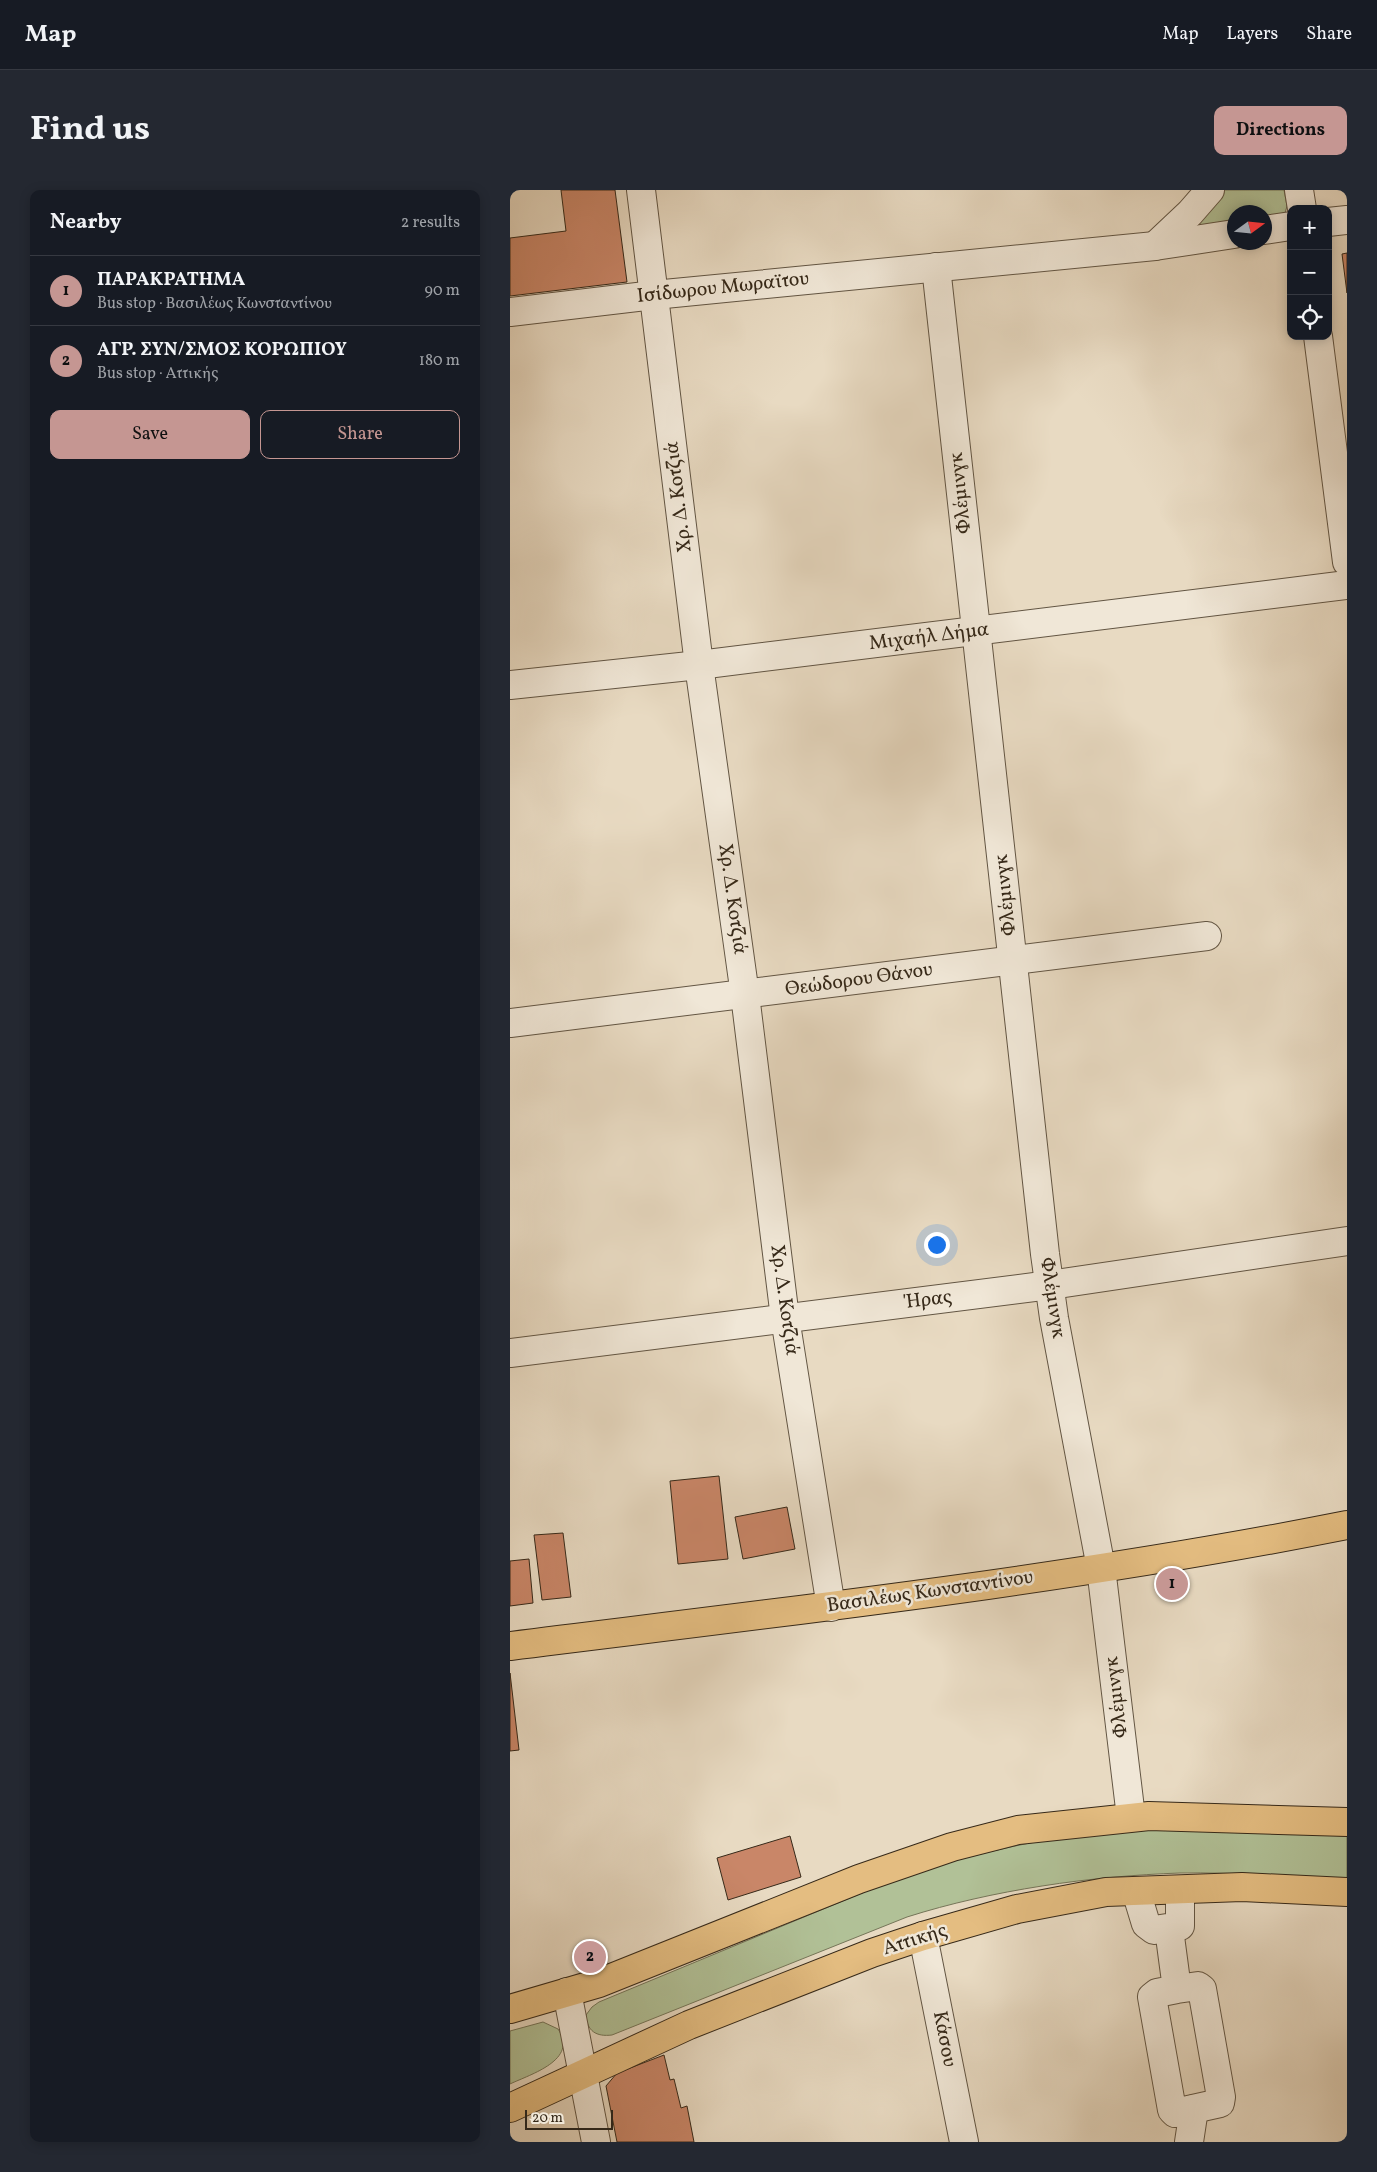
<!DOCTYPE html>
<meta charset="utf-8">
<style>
:root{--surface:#171b24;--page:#242831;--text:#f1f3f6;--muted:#9ea1a6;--line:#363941;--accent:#c59692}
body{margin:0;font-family:Vollkorn,serif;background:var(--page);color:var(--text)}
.controls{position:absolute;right:15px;top:15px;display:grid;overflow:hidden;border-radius:10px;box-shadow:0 2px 12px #0003}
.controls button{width:45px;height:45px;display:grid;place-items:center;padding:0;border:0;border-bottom:1px solid var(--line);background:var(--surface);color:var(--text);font:25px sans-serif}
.compass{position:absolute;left:717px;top:15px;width:45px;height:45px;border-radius:50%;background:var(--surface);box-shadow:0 2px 12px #0003;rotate:75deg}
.scale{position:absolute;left:15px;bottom:12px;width:88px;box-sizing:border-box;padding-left:5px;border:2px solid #362919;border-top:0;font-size:14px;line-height:18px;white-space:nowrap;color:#362919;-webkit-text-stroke:4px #f0e7d7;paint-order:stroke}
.you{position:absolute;left:426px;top:1054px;width:18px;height:18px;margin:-12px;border:4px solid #fff;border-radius:50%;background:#1a73e8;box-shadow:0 0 0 8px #1a73e833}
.badge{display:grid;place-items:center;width:32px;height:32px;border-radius:50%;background:var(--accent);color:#111;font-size:16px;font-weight:700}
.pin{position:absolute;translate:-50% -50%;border:2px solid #fff;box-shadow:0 1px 5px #0006}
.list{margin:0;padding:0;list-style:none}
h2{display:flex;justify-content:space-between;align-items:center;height:65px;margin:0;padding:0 20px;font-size:21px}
h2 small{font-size:16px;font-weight:400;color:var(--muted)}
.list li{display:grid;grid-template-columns:32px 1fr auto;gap:15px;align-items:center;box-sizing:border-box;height:70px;padding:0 20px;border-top:1px solid var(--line)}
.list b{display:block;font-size:19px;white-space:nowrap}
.list p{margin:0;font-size:16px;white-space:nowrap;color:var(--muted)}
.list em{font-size:16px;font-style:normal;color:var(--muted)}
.actions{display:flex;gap:10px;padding:15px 20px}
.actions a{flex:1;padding:11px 0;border:1px solid var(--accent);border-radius:10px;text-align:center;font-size:18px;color:var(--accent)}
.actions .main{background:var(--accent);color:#111}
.icon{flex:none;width:28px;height:28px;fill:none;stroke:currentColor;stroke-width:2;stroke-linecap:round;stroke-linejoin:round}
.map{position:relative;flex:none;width:837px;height:1952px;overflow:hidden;border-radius:10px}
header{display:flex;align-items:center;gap:30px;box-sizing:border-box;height:70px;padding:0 25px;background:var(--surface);border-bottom:1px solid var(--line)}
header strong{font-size:24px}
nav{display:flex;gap:28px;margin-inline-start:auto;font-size:18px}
.intro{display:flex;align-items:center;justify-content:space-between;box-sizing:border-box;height:120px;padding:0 30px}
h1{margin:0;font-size:35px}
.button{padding:12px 22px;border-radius:10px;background:var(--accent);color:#111;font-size:18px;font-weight:700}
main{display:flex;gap:30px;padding:0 30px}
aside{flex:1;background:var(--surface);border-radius:10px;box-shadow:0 2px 12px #0003}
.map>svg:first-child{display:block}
.green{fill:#b1c197;stroke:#747558}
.building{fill:#c98668;stroke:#362919}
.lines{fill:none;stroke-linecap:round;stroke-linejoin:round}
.minor-casing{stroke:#625543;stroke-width:30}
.major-casing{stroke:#362919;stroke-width:30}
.minor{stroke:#f0e7d7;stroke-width:28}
.major{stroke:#e4bd81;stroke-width:28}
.labels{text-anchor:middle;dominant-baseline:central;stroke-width:5;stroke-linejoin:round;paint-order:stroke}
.street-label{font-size:20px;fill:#362919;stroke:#f0e7d7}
</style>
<header>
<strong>Map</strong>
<nav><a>Map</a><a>Layers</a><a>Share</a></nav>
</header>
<div class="intro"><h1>Find us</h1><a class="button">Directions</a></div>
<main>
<aside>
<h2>Nearby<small>2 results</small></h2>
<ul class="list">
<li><span class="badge">1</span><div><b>ΠΑΡΑΚΡΑΤΗΜΑ</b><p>Bus stop · Βασιλέως Κωνσταντίνου</p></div><em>90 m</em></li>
<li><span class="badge">2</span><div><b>ΑΓΡ. ΣΥΝ/ΣΜΟΣ ΚΟΡΩΠΙΟΥ</b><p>Bus stop · Αττικής</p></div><em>180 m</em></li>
</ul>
<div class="actions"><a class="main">Save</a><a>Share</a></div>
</aside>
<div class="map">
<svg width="837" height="1952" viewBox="0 0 837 1952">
<rect width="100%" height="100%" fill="#e8dac2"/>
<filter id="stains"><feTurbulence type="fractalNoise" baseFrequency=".004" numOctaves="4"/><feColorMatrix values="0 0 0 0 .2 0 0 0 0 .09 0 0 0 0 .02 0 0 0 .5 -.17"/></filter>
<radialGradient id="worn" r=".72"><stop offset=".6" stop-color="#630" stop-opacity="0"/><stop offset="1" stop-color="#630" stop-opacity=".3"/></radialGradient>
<g class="green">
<polygon points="714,0 774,0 777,16 775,23 755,26 754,22 724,22 724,30 685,36"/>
<path d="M 617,1637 L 837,1646 L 837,1689 C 782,1687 725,1682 670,1683 C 581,1686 482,1700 397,1727 L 102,1845 C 86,1847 77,1841 76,1825 L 82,1817 L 89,1812 L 393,1686 C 466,1662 541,1647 617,1637 Z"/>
<path d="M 33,1832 L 48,1839 C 69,1870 21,1884 0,1894 L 0,1841 Z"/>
</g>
<g class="building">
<polygon points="51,0 105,0 117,92 0,106 0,48 56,41"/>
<polygon points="837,63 837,103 832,64"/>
<polygon points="209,1286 218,1369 168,1374 160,1291"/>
<polygon points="277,1317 285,1359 233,1369 225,1327"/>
<polygon points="53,1343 61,1407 32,1410 24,1345"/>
<polygon points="19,1369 23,1413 0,1416 0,1371"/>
<polygon points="0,1483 9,1560 0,1561"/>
<polygon points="280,1646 291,1687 218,1710 207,1668"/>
<polygon points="154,1865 160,1890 164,1889 171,1918 177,1916 184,1952 107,1952 96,1896 107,1883"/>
</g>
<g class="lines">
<defs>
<g id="minor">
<polyline points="131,0 189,475 235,805 275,1128 321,1417"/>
<polyline points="789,0 792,19"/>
<polyline points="818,32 837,30"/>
<polyline points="754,40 781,36"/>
<polyline points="645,56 680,23 700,0"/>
<polyline points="426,77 535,1064 544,1128 591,1378 621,1627"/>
<polyline points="0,122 144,105 645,56 724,44"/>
<polyline points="808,146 837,372"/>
<polyline points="0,495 189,475 837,395"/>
<polyline points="0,833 697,746"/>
<polyline points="0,1163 540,1095 837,1051"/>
<polyline points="626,1701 636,1734 644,1740 670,1736 670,1700"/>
<polyline points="659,1739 667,1799 688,1796 692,1799 711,1907 710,1913 665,1923 662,1920 642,1807 647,1803 667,1799"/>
<polyline points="413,1746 454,1952"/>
<polyline points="57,1802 86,1952"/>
<polyline points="679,1952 684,1919"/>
</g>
<g id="major">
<path d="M 0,1456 C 280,1421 560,1390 837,1335"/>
<polyline points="0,1819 89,1793 349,1689 442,1657 508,1640 639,1626 837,1632"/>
<polyline points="0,1918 179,1835 362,1763 413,1746 507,1719 596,1702 732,1697 837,1702"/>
</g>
</defs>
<use href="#minor" class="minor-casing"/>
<use href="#major" class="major-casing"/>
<use href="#minor" class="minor"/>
<use href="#major" class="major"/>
</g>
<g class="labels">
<g class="street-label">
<text transform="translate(213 98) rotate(-6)">Ισίδωρου Μωραϊτου</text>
<text transform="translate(451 303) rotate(-96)">Φλέμινγκ</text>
<text transform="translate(169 307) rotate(-97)">Χρ. Δ. Κοτζιά</text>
<text transform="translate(419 447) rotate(-7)">Μιχαήλ Δήμα</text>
<text transform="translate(496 705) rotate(-96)">Φλέμινγκ</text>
<text transform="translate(222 709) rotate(82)">Χρ. Δ. Κοτζιά</text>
<text transform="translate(349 790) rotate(-8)">Θεώδορου Θάνου</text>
<text transform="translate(542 1108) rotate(81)">Φλέμινγκ</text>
<text transform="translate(274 1110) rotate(82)">Χρ. Δ. Κοτζιά</text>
<text transform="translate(419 1110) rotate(-7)">Ήρας</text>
<text transform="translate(420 1402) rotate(-8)">Βασιλέως Κωνσταντίνου</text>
<text transform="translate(607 1507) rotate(-97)">Φλέμινγκ</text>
<text transform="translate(405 1750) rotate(-17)">Αττικής</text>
<text transform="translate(434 1849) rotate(79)">Κάσου</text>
</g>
</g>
<rect width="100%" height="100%" filter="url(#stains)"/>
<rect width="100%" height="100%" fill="url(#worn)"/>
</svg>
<div class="controls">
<button>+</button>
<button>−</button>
<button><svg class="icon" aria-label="locate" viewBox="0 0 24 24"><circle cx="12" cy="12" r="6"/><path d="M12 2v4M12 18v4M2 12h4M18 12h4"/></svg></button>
</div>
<svg class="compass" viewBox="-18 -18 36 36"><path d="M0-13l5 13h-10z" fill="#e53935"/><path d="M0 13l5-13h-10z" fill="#9ea1a6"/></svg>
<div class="scale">20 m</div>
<div class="you"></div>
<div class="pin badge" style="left:662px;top:1394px">1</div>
<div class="pin badge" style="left:80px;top:1767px">2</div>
</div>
</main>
